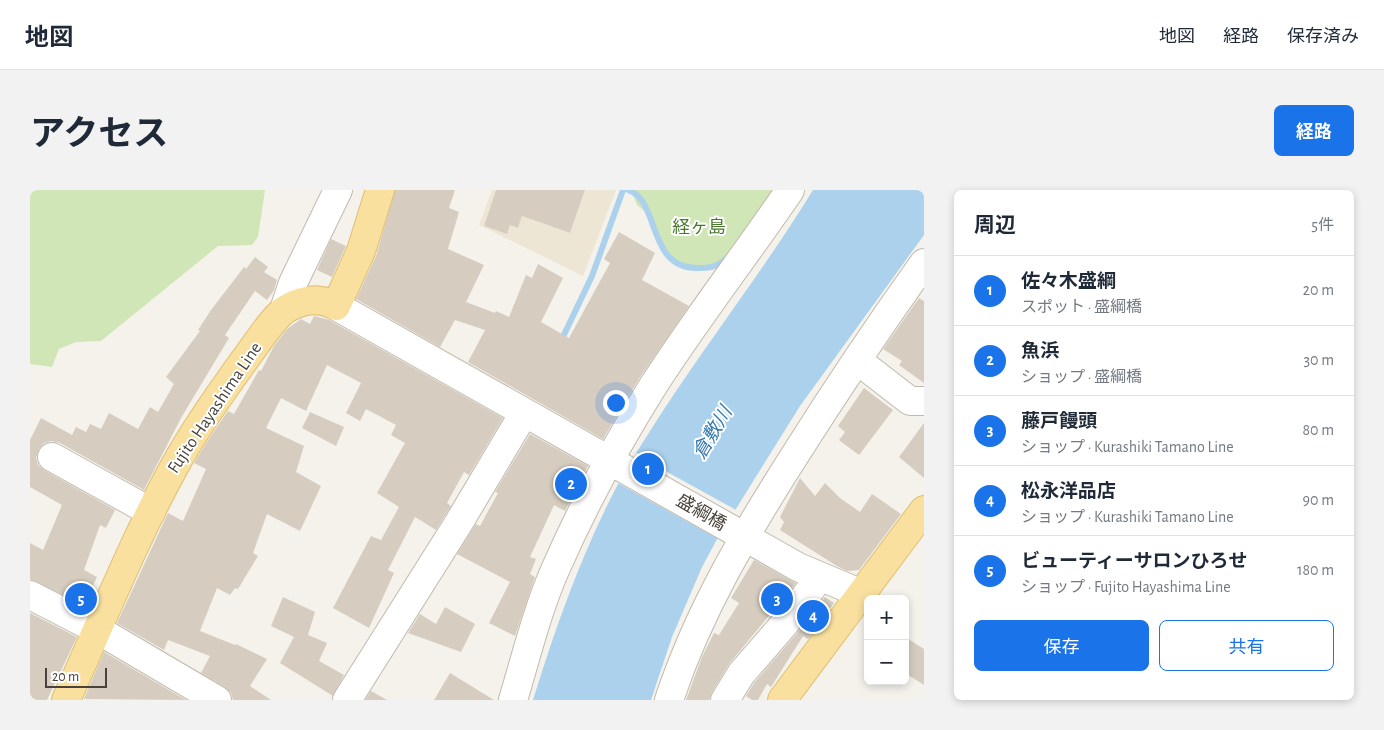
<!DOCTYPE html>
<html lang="ja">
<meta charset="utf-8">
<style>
:root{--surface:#fff;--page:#f2f2f3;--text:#1f2937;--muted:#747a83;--line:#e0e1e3;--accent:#1a73e8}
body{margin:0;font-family:"Alegreya Sans","Noto Sans JP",sans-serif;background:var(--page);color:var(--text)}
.controls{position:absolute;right:15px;bottom:15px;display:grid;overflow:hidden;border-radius:8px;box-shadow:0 2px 8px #0003}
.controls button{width:45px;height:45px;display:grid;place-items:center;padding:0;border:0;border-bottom:1px solid var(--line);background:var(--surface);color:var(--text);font:25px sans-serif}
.scale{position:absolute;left:15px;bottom:12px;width:62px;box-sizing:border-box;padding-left:5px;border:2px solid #484239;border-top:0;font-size:14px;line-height:18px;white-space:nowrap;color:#484239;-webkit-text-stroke:4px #fff;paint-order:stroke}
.you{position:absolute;left:585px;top:212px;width:18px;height:18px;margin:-12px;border:4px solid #fff;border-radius:50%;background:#1a73e8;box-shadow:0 0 0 8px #1a73e833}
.badge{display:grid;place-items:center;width:32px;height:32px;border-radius:50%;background:var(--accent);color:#fff;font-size:16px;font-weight:700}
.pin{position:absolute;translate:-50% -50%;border:2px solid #fff;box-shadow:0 1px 5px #0006}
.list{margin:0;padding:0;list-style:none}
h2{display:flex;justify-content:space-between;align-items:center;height:65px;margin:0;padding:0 20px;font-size:21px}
h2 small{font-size:16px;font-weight:400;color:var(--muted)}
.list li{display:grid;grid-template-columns:32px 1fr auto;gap:15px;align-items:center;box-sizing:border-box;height:70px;padding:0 20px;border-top:1px solid var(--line)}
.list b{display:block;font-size:19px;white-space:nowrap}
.list p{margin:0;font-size:16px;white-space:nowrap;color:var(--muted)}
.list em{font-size:16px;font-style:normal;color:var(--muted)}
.actions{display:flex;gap:10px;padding:15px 20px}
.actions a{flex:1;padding:11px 0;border:1px solid var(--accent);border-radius:8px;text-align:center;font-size:18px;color:var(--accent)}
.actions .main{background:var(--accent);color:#fff}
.map{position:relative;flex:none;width:894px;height:510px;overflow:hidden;border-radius:8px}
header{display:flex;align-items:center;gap:30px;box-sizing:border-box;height:70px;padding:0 25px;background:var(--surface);border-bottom:1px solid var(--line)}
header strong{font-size:24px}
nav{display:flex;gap:28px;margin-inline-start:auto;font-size:18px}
.intro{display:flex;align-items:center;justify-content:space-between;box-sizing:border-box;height:120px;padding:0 30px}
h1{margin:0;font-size:35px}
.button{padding:12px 22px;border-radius:8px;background:var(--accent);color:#fff;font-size:18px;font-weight:700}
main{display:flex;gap:30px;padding:0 30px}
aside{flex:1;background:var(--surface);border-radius:8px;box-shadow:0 2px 8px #0003}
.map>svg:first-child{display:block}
.education{fill:#ede6d5}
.green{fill:#d0e6b6}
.water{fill:#abd1ed}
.pier{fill:#f4f2eb}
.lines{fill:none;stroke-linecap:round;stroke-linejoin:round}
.stream{stroke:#abd1ed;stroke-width:6}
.building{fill:#d6cdc0}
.minor-casing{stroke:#c0b9ad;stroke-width:30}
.major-casing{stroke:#dfbe6e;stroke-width:30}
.minor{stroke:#fff;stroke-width:28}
.major{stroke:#f9e09f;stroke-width:28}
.labels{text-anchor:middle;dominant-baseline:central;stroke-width:4;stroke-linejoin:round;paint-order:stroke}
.park-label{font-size:18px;fill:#49782e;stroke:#fff}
.street-label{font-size:18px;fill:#484239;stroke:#fff}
.water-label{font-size:19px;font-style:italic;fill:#367bb0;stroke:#fff}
</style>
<header>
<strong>地図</strong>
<nav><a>地図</a><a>経路</a><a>保存済み</a></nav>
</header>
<div class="intro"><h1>アクセス</h1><a class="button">経路</a></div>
<main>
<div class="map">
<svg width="894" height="510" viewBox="0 0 894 510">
<rect width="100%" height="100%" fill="#f4f2eb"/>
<polygon class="education" points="462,0 466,0 454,36 477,44 480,35 488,38 501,0 519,0 508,32 540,43 555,0 586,0 553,86 449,35"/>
<g class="green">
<polygon points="0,0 235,0 228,47 222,55 188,56 71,151 46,152 29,159 22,177 0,174"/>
<polygon points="601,0 747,0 716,48 686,75 667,77 647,72 638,63 618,24 607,15"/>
</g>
<path class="water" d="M 783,0 L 894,0 L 894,45 L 770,216 L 686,351 L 672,377 L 642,447 L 621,510 L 503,510 C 526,436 551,365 587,296 C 596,277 609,259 620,241 C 672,159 732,83 783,0 Z"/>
<polygon class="pier" points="604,262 619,268 639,283 708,321 690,350 586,292"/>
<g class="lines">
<g class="stream">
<path d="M 598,0 C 631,10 616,81 670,78 C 682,78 688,76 697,68"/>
<polyline points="531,151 562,86 593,0"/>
</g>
</g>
<g class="building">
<polygon points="365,0 425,0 419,18 429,22 418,59 454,75 436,112 465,123 466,121 479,127 496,85 502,88 508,74 533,88 511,132 539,148 580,73 574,69 589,42 625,63 612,90 659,116 610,187 573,249 438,172 455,140 425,130 410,157 326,109 346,66"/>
<polygon points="466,0 555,0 540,43 492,26 488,38 480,35 477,44 454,36"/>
<polygon points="301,49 316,56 302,87 287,80"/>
<polygon points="225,67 238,77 234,82 247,90 244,100 237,110 225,101 195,145 199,148 151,228 114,300 30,253 21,251 14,253 9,259 6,268 8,275 14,280 85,320 76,338 70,335 54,380 67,387 59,404 65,406 59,418 0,389 0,353 13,360 32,315 0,297 0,250 11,228 42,245 46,237 56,242 60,234 71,239 79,223 108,239 120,217 128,222 144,194 136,187 170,141 168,140 181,120 214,77 216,79"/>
<polygon points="889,108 894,111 894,193 869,175 872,171 853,159"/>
<polygon points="284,126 299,130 473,228 439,285 434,282 417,313 421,316 406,340 385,327 358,380 364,383 339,438 303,418 341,346 351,350 369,317 347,303 375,253 361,245 366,235 336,219 330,231 316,223 331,193 297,175 276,221 251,208 236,238 274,256 266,282 291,296 270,341 237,324 223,363 228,366 208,399 205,398 200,405 187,398 170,441 205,455 206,454 237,469 220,496 241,510 203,510 201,503 195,497 171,483 180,466 138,450 134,460 87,433 138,323 153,331 176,279 164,273 180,247 198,221 204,224 229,180 231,181 244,156 257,139 271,129 280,134"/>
<polygon points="834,198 863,220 829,265 809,250 815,242 808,236"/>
<polygon points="280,222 314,237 306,256 272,238"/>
<polygon points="894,233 894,288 869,267"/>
<polygon points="500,244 558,276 535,321 524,315 500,367 506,369 500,384 505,387 485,446 459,433 480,392 427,364 446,334 450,336 468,303 465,302"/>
<polygon points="770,288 785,306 795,293 810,308 830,322 842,304 871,324 829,380 817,381 807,376 750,340 754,332 750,327"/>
<polygon points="724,370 766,393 699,474 682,502 679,510 656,510 672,467 684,443 689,445 709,413 701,408"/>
<polygon points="253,407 285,422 278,445 297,453 289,471 314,485 303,506 250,473 264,447 241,436"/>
<polygon points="795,407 804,413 778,449 773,446 741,497 737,494 728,510 722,510 716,506 724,493 768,442"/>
<polygon points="415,417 445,434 431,462 378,443 390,424 406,434"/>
<polygon points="0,423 47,447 17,510 0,510"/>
<polygon points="875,447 894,459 894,495 875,483"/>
<polygon points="74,462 156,510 54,509"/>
<polygon points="420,483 464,510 404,510"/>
<polygon points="341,501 357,510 335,510"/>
</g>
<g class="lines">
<defs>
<g id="minor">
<polyline points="306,116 768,377 832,404"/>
<polyline points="254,120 263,93 308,0"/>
<polyline points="827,170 880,211 894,211"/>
<polyline points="22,267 121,322"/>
<polyline points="0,405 68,440 187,510"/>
<polyline points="317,510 428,334 494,223"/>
<path d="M 483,510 C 496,467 507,421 525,380 C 553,316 586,255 623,196 C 666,129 715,66 760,0"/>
<path d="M 639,510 C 669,420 714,345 765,265 C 806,200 849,136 894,73"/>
<polyline points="695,510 711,484 756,432 789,388"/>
</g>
<g id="major">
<path d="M 36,510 C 71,433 102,354 143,279 C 163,242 188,207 213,172 C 223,159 244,126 256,119 C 273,109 289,107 306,116 L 331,61 L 350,0"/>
<polyline points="752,510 894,320"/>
</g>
</defs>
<use href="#minor" class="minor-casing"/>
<use href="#major" class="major-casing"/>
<use href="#minor" class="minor"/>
<use href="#major" class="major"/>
</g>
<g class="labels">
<g class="park-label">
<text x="669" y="38">経ヶ島</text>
</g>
<g class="street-label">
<text transform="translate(185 218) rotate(-56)">Fujito Hayashima Line</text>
<text transform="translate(671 323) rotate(30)">盛綱橋</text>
</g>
<g class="water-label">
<text transform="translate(683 243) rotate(-59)">倉敷川</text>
</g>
</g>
</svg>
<div class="controls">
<button>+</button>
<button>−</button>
</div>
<div class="scale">20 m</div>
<div class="you"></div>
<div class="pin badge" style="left:618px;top:279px">1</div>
<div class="pin badge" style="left:541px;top:294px">2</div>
<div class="pin badge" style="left:747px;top:409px">3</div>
<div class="pin badge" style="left:783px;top:426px">4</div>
<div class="pin badge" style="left:51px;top:409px">5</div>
</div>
<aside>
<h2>周辺<small>5件</small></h2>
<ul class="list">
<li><span class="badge">1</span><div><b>佐々木盛綱</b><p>スポット · 盛綱橋</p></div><em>20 m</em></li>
<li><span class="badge">2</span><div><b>魚浜</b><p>ショップ · 盛綱橋</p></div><em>30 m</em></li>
<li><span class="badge">3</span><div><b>藤戸饅頭</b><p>ショップ · Kurashiki Tamano Line</p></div><em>80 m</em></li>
<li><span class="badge">4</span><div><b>松永洋品店</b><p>ショップ · Kurashiki Tamano Line</p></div><em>90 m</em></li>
<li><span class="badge">5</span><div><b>ビューティーサロンひろせ</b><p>ショップ · Fujito Hayashima Line</p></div><em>180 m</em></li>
</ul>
<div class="actions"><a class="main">保存</a><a>共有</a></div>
</aside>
</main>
